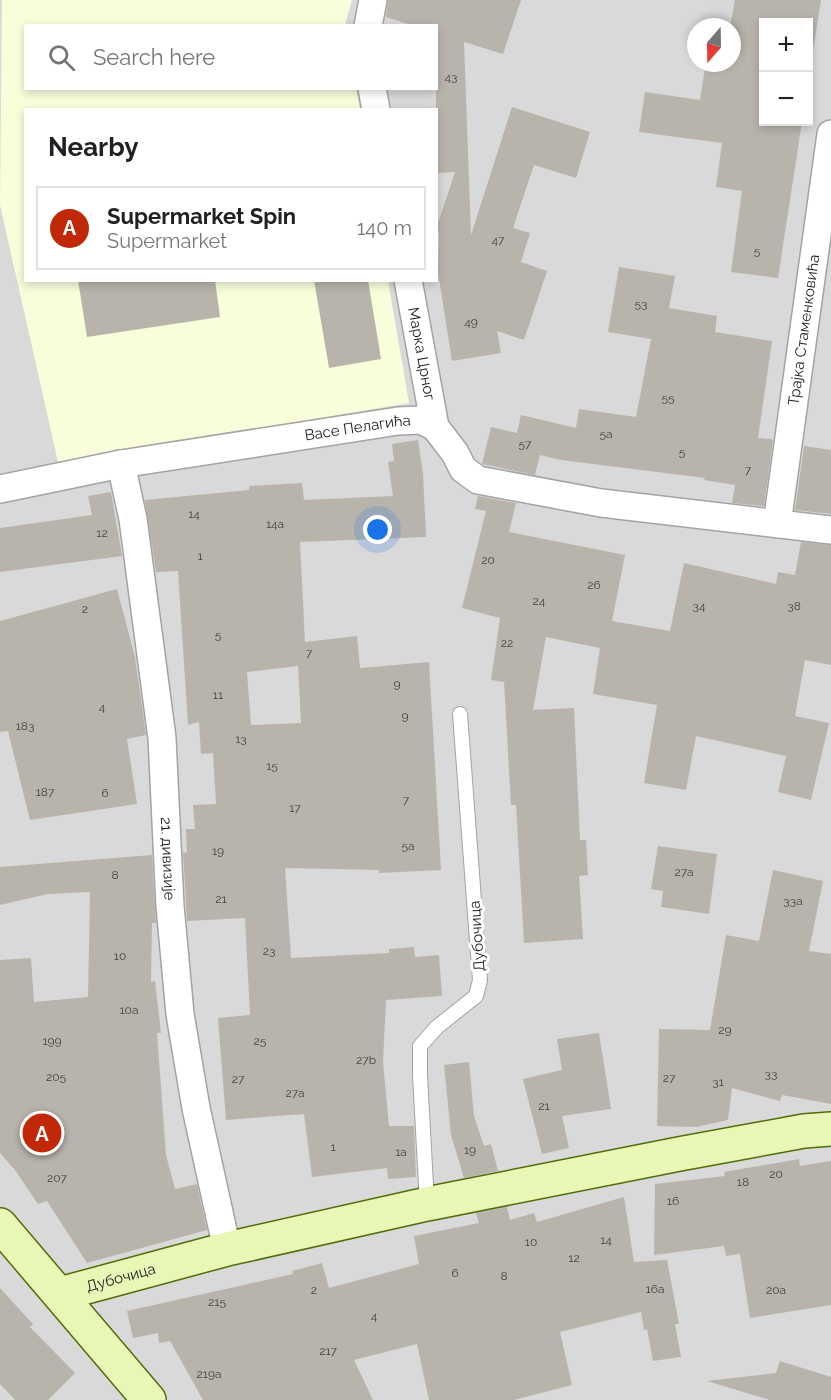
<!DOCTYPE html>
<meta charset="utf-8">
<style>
:root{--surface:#fff;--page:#f2f2f2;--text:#202124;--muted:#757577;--line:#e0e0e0;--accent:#c02807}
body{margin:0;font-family:Raleway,sans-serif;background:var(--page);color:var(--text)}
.controls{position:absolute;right:18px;top:18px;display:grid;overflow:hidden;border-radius:0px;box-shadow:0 3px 9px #0003}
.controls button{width:54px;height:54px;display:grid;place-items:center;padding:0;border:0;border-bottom:2px solid var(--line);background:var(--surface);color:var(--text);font:30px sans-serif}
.compass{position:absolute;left:687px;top:18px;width:54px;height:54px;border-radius:50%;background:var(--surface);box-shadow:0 3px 9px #0003;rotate:200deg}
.you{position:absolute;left:378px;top:530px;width:21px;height:21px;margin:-15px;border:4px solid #fff;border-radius:50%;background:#1a73e8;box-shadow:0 0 0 9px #1a73e833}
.badge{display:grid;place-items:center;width:39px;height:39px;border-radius:50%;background:var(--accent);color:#fff;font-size:20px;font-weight:700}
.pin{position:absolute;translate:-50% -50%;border:3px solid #fff;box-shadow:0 2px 6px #0006}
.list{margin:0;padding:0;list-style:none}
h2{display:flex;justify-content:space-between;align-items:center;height:78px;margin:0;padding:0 24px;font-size:26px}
h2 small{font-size:20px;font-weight:400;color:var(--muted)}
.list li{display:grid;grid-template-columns:39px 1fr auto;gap:18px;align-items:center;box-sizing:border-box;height:84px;margin:0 12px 12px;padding:0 12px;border:2px solid var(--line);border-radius:0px}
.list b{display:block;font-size:22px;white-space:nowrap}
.list p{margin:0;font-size:20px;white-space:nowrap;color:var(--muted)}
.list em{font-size:20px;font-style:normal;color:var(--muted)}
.icon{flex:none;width:33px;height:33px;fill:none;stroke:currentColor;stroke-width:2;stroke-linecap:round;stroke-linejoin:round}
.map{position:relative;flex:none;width:831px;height:1400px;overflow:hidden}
.search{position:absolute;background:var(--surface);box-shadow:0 3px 9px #0003;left:24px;top:24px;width:414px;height:66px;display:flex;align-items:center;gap:15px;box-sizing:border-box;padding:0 21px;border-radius:0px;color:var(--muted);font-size:22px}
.panel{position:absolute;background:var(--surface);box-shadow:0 3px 9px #0003;left:24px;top:108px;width:414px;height:174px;border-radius:0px}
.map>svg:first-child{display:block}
.residential{fill:#dad9d9;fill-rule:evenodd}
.education{fill:#f7fed9}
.building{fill:#b9b4ab;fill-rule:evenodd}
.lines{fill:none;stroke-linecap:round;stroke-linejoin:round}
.lane-casing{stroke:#a3a3a3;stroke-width:16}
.street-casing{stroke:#a3a3a3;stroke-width:30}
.secondary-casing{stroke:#506d08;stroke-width:36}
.lane{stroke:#fff;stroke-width:14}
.street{stroke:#fff;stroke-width:27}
.secondary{stroke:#e8f7b6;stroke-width:33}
.labels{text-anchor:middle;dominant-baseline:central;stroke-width:6;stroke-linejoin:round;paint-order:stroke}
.number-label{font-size:12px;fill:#434240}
.street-label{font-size:15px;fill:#1c1c1c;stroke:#fff}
</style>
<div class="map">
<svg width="831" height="1400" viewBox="0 0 831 1400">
<rect width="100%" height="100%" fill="#edebe1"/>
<path class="residential" d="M 0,0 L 831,0 L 831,1400 L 0,1400 ZM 764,22 L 808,22 L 808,122 L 764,122 ZM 26,26 L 436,26 L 436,88 L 26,88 ZM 696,27 L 732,27 L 732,63 L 696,63 ZM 26,110 L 436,110 L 436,280 L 26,280 Z"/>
<polygon class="education" points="2,0 352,0 345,25 26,26 26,88 356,89 360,109 26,110 26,280 388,281 409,403 58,462 0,205"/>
<g class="building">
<polygon points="388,0 521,0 503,54 464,42 471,235 512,107 590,132 576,178 534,165 513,228 530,233 521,262 547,271 524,340 497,331 501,353 452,361 438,272 439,233 436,232 436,229 455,172 436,173 436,26 414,26 386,17"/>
<polygon points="735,0 821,0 808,82 808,22 764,22 764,122 802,122 778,278 731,272 742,191 716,187 722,143 639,132 645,92 700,100 705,68 723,71 725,63 732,63 732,27 730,27"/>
<polygon points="619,267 675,276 669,308 717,316 715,332 772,341 758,438 771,439 773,441 764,506 732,503 735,485 704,480 705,478 561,460 540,455 535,475 482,464 491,427 517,433 521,415 576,428 579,409 636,417 651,339 608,332"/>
<polygon points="78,280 215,280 220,317 87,337"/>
<polygon points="314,280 368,280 381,359 329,368"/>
<path d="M 418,440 L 423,474 L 426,537 L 300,542 L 305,642 L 357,636 L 360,668 L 429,662 L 441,870 L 379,873 L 379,870 L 285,868 L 291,958 L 389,953 L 389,949 L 414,947 L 415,957 L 439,955 L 442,996 L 386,1000 L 383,1062 L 389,1126 L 414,1126 L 416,1177 L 388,1179 L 387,1168 L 312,1177 L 304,1114 L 226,1120 L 218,1018 L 250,1015 L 245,918 L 187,921 L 183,853 L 187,852 L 186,829 L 195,829 L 193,805 L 216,804 L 213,753 L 201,754 L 199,722 L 188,725 L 178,571 L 156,572 L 145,500 L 249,490 L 249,486 L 302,483 L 304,500 L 393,496 L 388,462 L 394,461 L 392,444 ZM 298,666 L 301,723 L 251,725 L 247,672 Z"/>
<polygon points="804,446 831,450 831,514 795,510"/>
<polygon points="111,492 122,556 0,572 0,528 92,515 88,496"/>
<polygon points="478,496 516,503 509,532 625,555 612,621 670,631 684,563 776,584 778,572 795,575 801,542 831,545 831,665 805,660 795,716 829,723 811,800 778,792 786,756 696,736 686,790 644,783 657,705 593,694 600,648 546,637 533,710 574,708 580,840 586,840 588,875 579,876 583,939 524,943 516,805 511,805 504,682 491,680 500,618 462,608 486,511 475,509"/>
<polygon points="117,589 135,657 146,735 127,739 137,804 30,820 8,731 0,732 0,621"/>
<polygon points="658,846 717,854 709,914 661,907 663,891 651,889"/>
<polygon points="152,855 156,923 152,923 151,982 155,981 161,1033 157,1033 166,1155 175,1189 197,1184 207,1230 87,1263 47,1201 38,1204 15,1170 0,1153 0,960 31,958 34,1002 88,997 90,892 48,894 0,905 0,867"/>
<polygon points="773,870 823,881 809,951 831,954 831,1104 782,1095 780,1101 732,1088 728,1120 696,1127 657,1126 659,1029 710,1030 726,935 759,941"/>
<polygon points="599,1033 611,1109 562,1116 569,1148 542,1154 523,1079 562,1070 557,1039"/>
<polygon points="469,1062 474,1116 484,1146 491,1144 498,1171 464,1178 451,1135 444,1065"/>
<polygon points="799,1159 800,1166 831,1161 831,1305 750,1318 740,1254 726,1256 724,1246 654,1255 655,1184 725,1176 724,1172"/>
<polygon points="624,1197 634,1262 667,1260 679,1324 675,1324 681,1357 653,1361 647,1329 644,1330 641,1312 560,1332 572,1385 514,1400 429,1400 417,1344 354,1360 373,1400 203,1400 170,1341 159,1343 158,1333 133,1338 127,1311 293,1274 292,1271 322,1263 329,1288 419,1264 414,1236 479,1223 476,1213 507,1207 510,1220 534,1213 537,1222"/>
<polygon points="0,1288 33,1324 30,1327 75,1373 48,1400 15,1400 0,1384"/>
<polygon points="780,1361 831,1377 831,1400 770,1400 707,1381 776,1373"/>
</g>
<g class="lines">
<defs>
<polyline id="lane" points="427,1204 420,1075 420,1046 437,1027 476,996 480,980 460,714"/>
<g id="street">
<polyline points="368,26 373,0"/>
<polyline points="372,88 376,110"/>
<path id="s1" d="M 408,280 L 435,427"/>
<path id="s2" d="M 121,464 L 133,519 L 162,738 L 170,906 L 180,1014 L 196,1108 L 227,1249"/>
<path id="s3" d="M 0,489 L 121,464 L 398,421 L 421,420 L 435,427 L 455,453 L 463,469 L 478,480 L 601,503 L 831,530"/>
<path id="s4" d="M 777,524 L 831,134"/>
</g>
<g id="secondary">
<polyline points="0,1225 149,1400"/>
<path id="s5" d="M 60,1294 L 227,1249 L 427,1204 L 679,1154 L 804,1131 L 831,1129"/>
</g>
</defs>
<use href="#lane" class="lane-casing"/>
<use href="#street" class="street-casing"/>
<use href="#secondary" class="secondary-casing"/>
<use href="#lane" class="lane"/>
<use href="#street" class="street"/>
<use href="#secondary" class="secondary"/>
</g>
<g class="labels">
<g class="number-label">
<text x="451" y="77">43</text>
<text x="498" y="240">47</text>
<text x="757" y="251">5</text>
<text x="641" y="304">53</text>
<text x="471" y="322">49</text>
<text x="668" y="398">55</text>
<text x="606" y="434">5a</text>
<text x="525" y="444">57</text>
<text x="682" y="452">5</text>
<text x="748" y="470">7</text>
<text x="194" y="514">14</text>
<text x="275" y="524">14a</text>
<text x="102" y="533">12</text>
<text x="200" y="556">1</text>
<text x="488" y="560">20</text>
<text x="594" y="585">26</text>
<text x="539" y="601">24</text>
<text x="699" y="606">34</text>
<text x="794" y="606">38</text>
<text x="85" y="609">2</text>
<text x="218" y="635">5</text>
<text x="507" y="643">22</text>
<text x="309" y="653">7</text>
<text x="397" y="684">9</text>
<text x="218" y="695">11</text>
<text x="102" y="707">4</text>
<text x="405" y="716">9</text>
<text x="25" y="726">183</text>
<text x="241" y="739">13</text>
<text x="272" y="766">15</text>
<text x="45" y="792">187</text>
<text x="105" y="793">6</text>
<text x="406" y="800">7</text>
<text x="295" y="808">17</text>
<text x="408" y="846">5a</text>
<text x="218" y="851">19</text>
<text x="684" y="872">27a</text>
<text x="115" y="875">8</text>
<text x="221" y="899">21</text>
<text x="793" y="901">33a</text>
<text x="269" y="951">23</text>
<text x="120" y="956">10</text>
<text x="129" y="1010">10a</text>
<text x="725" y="1030">29</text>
<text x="52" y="1041">199</text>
<text x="260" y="1041">25</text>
<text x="366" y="1060">27b</text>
<text x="771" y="1074">33</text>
<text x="56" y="1077">205</text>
<text x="669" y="1078">27</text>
<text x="238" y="1079">27</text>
<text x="718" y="1082">31</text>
<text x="295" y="1093">27a</text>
<text x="544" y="1106">21</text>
<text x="333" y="1147">1</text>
<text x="470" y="1150">19</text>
<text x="401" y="1152">1a</text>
<text x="776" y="1174">20</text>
<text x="57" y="1178">207</text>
<text x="743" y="1182">18</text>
<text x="673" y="1201">16</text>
<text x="606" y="1240">14</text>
<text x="531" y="1242">10</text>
<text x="574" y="1258">12</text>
<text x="455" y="1273">6</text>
<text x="504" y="1276">8</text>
<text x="655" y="1289">16a</text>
<text x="314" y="1290">2</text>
<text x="776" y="1290">20a</text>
<text x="217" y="1302">215</text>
<text x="374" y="1316">4</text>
<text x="328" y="1351">217</text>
<text x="209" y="1374">219a</text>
</g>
<g class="street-label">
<text stroke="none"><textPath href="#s4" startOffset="196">Трајка Стаменковића</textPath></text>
<text stroke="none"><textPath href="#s1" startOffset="75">Марка Црног</textPath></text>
<text stroke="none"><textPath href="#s3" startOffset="363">Васе Пелагића</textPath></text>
<text stroke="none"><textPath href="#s2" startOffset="398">21. дивизије</textPath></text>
<text transform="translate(477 936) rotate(-94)">Дубочица</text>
<text stroke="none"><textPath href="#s5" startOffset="63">Дубочица</textPath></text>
</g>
</g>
</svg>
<div class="controls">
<button>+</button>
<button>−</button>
</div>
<svg class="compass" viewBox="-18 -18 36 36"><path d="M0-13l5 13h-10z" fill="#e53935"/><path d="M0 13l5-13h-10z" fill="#757577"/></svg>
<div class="you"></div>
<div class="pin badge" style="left:42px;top:1133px">A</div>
<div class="search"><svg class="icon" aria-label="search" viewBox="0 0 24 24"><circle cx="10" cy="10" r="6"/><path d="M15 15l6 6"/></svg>Search here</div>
<section class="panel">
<h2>Nearby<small></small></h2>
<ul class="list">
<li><span class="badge">A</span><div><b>Supermarket Spin</b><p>Supermarket</p></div><em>140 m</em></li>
</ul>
</section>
</div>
